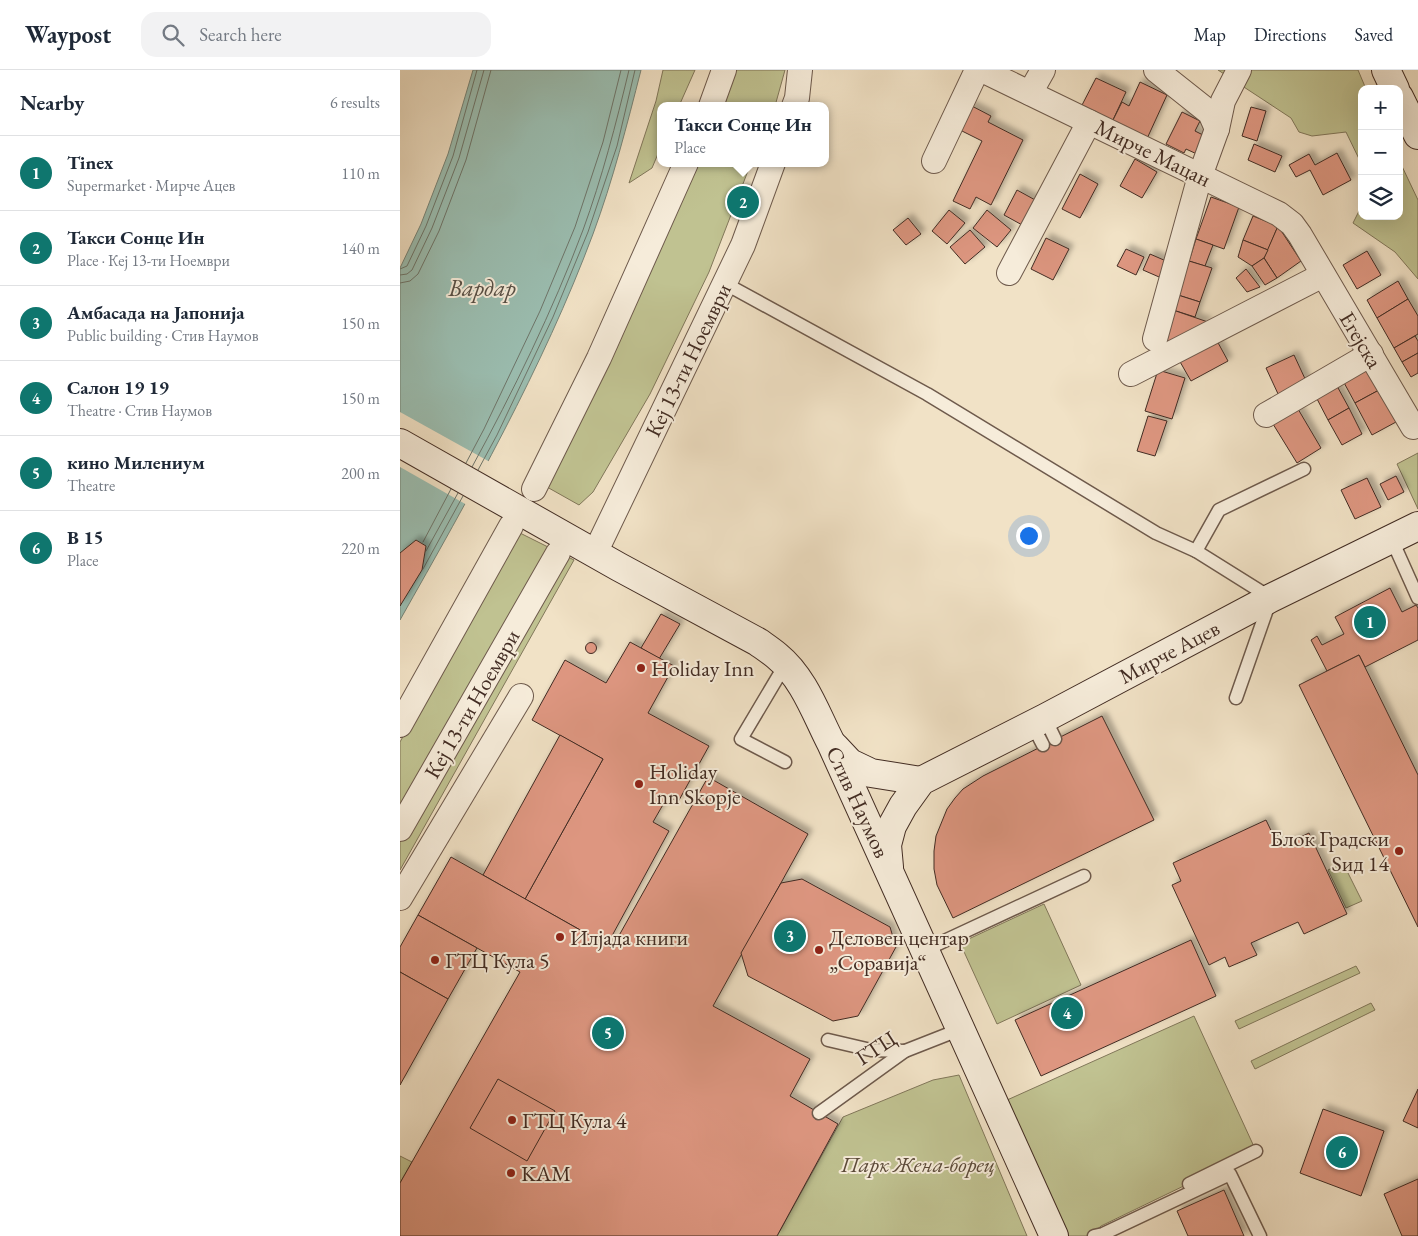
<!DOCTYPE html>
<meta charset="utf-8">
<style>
:root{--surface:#fff;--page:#f2f2f3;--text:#1f2937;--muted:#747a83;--line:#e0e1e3;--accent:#0f766e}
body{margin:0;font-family:"EB Garamond",serif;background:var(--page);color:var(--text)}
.controls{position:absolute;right:15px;top:15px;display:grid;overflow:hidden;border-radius:10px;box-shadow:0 5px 20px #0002}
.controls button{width:45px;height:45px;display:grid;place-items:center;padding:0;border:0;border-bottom:1px solid var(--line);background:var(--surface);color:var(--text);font:25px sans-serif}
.you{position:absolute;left:628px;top:465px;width:18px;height:18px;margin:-12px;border:4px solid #fff;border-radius:50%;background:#1a73e8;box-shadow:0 0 0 8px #1a73e833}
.badge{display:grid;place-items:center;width:32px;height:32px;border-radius:50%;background:var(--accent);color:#fff;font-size:16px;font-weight:700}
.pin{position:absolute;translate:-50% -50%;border:2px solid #fff;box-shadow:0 1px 5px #0006}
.popup{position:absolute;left:257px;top:32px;width:172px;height:65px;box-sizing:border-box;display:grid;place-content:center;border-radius:10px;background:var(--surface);filter:drop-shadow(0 1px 4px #0005);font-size:16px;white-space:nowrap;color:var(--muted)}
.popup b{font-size:19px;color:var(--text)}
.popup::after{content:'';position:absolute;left:50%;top:100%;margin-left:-10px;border:10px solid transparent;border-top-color:var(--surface)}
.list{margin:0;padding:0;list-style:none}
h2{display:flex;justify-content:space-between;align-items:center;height:65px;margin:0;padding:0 20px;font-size:21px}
h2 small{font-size:16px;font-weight:400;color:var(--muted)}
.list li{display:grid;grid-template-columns:32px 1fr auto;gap:15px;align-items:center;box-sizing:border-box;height:75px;padding:0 20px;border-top:1px solid var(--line)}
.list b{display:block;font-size:19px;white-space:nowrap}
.list p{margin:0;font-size:16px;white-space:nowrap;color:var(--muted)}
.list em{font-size:16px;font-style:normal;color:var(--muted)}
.icon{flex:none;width:28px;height:28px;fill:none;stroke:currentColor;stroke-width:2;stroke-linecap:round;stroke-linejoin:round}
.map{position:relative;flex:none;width:1018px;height:1166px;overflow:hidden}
header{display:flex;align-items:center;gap:30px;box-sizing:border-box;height:70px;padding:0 25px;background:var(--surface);border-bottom:1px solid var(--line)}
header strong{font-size:24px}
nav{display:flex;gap:28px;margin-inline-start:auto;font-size:18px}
.search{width:350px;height:45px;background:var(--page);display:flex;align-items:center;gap:12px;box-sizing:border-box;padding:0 18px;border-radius:15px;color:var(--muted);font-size:19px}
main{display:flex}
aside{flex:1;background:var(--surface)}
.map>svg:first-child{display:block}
.green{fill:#c0c291;stroke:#81775a}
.water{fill:#9bbeb1;stroke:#778478}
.pier{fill:#f1e2c6}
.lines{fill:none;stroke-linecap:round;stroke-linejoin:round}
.shore{stroke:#6e756a;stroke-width:1}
.building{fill:#dd9680;stroke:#422c23;filter:url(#shadow)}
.lane-casing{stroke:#6e5a4c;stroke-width:15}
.street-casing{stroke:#6e5a4c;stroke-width:26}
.secondary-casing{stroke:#422c23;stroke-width:30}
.lane{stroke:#f6ecda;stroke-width:12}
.street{stroke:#f6ecda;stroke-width:24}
.secondary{stroke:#f6ecda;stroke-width:28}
.poi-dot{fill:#8f2418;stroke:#f6ecda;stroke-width:2}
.labels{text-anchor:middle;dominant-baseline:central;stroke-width:4;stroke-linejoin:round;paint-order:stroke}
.street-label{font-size:22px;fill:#422c23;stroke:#f6ecda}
.poi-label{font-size:22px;fill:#422c23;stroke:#f6ecda;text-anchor:start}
.park-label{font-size:22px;font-style:italic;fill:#5b4a39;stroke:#f6ecda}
.water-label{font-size:24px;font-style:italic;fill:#585046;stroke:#f6ecda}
</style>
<header>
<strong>Waypost</strong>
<div class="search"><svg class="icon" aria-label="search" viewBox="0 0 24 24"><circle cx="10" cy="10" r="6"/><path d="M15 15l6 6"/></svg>Search here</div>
<nav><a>Map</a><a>Directions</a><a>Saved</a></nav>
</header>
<main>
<aside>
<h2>Nearby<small>6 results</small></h2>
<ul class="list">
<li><span class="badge">1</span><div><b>Tinex</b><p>Supermarket · Мирче Ацев</p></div><em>110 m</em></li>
<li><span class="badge">2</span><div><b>Такси Сонце Ин</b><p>Place · Кеј 13-ти Ноември</p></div><em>140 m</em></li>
<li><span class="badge">3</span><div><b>Амбасада на Јапонија</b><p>Public building · Стив Наумов</p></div><em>150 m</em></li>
<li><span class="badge">4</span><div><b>Салон 19 19</b><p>Theatre · Стив Наумов</p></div><em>150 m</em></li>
<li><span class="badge">5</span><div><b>кино Милениум</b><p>Theatre</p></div><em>200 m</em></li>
<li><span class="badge">6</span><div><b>B 15</b><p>Place</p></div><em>220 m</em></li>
</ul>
</aside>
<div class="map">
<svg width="1018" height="1166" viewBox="0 0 1018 1166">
<defs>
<filter id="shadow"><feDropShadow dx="4.5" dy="-4.5" stdDeviation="2.5" flood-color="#0004"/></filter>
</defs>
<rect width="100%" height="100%" fill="#f1e2c6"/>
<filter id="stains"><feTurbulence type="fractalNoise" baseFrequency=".004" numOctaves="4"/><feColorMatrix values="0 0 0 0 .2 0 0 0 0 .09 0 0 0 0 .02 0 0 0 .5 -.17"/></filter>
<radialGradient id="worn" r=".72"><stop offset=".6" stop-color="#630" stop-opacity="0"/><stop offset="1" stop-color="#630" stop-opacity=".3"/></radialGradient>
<g class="green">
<polygon points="263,0 295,0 279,36 260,36 260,79 252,98 229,113 256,31"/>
<polygon points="320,0 385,0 375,36 304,36"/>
<polygon points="818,0 958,0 966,19 962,19 962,95 946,62 912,66 899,62 891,48"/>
<polygon points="999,90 1018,130 1018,209 995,182 953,153 962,135 962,146 999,146"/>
<polygon points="277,93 351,93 309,202 250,324 193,422 179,435 131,408"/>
<polygon points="1018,383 1018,439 997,394"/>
<polygon points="116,461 174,490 0,800 0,672"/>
<polygon points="943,793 962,831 946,838 928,800"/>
<polygon points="644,834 681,915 597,954 560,873"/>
<polygon points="956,896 960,903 839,959 835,951"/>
<polygon points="971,933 975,940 855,999 851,991"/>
<polygon points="794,946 856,1081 701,1156 690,1166 654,1166 596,1035"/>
<polygon points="559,1005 627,1166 377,1166 443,1047 533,1010"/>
<polygon points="0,1086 12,1092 0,1113"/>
</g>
<path class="water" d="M 73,0 L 241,0 C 227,55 213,110 193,164 C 143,298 70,426 0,550 L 0,198 L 21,154 L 48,84 Z"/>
<polygon class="pier" points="0,342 90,392 67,435 0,397"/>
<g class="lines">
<g class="shore">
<polyline points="0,199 7,196 26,156 53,86 77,0"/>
<polyline points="0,205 7,204 12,200 32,158 59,88 84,0"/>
<polyline points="0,213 10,211 18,204 39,161 66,90 91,0"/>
<polyline points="66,393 84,359 140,241 175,157 203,72 221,0"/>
<path d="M 72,397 C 113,322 153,240 183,160 C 202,108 216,54 229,0"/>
<polyline points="78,400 97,365 153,247 188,162 217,76 235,0"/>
<polyline points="23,472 51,419"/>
<polyline points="26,481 58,423"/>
<polyline points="23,499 63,426"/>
</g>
</g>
<g class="building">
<polygon points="696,8 726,22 712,52 681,37"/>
<polygon points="740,12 767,25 745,73 712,52 722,32 729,36"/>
<polygon points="570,35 591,46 588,52 623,70 591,135 576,127 570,139 553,131 582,71 558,59"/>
<polygon points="851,37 866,41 857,71 842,66"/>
<polygon points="782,42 800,51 795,61 807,67 799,85 786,79 784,83 766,74"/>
<polygon points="854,74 882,86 875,102 848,90"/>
<polygon points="937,83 951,110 923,125 910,100 896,107 889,95 909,84 915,95"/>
<polygon points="735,89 757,102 742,128 720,116"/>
<polygon points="680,104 698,114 680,148 662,139"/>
<polygon points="341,117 353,122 344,147 332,143"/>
<polygon points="617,120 637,131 624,156 604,145"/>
<polygon points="811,127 839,137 824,179 796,169"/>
<polygon points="549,140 565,153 547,174 532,161"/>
<polygon points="587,140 611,160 597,177 573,158"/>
<polygon points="853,146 878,156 868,180 843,170"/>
<polygon points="508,148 521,164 506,175 493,160"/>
<polygon points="878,156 901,191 877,208 864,188"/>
<polygon points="570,160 585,177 565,194 550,177"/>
<polygon points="646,168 669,179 653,210 631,199"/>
<polygon points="796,169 813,175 805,196 789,191"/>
<polygon points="843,170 868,180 864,188 852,196 838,187"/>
<polygon points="726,179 744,187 736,205 717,196"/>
<polygon points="967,181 981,205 957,219 943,195"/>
<polygon points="750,184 773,194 766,210 743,200"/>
<polygon points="864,188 877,208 865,215 852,196"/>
<polygon points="789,191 812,198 800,232 778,225"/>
<polygon points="846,199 860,217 847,222 836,208"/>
<polygon points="998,211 1008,229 977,248 967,230"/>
<polygon points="778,225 800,232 795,247 773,240"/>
<polygon points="1008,229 1018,246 1018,264 994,278 977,248"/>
<polygon points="773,240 808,252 771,276 765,271"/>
<polygon points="1015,266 1018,271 1018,283 1002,292 994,278"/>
<polygon points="816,269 828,291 791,311 779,290"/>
<polygon points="1018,283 1018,303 1011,307 1002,292"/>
<polygon points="894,285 907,313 879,326 866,298"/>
<polygon points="965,295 979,320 955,333 942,309"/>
<polygon points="758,300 785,308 772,349 745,341"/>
<polygon points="937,316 949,338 928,350 916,327"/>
<polygon points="979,320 996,352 972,365 955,333"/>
<polygon points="949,338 962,364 942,375 928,350"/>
<polygon points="898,339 921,378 897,393 873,354"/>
<polygon points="748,346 767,351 755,386 737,381"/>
<polygon points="996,406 1004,422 988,430 980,414"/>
<polygon points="967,408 981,437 955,449 941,420"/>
<polygon points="16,470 26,476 22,500 0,536 0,483"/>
<polygon points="990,518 1002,542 1016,535 1018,538 1018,570 965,597 959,585 927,601 911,570 917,566 922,575 944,564 935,547"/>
<polygon points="261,544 280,554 259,589 241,578"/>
<polygon points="230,572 274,596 248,643 309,676 278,732 268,726 253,752 269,761 207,875 125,829 203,689 132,650 165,590 206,613"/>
<circle cx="191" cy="578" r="5.5"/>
<polygon points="959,585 1018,705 1018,857 899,615"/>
<polygon points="702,646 754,750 553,848 537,815 534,799 534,781 536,766 547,739 555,728 563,719 583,706"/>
<polygon points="160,665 203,689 125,829 83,805"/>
<polygon points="308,707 408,764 313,936 410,989 390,1026 438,1054 377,1166 0,1166 0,1113 120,902 18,845 51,787 212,878"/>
<polygon points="866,750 879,777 909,763 947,844 904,864 898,852 851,873 857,885 829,897 825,887 809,895 772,815 781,811 773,793"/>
<polygon points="402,809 490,857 496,877 458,946 433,951 348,906 341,883 381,813"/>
<polygon points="18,845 77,878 48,929 0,902 0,877"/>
<polygon points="791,870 816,926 641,1006 615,950"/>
<polygon points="0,902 48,929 0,1015"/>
<polygon points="98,1009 155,1041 127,1091 70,1058"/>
<polygon points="1018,1019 1018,1058 1003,1051"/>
<polygon points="923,1039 984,1061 961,1126 900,1103"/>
<polygon points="1018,1109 1018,1166 1002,1166 984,1124"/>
<polygon points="824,1120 844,1166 788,1166 777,1141"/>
</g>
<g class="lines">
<defs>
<g id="lane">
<polyline points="324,213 527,324 756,463 796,481 871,528 836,628"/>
<polyline points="992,470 1018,528"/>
<polyline points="796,481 819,440 904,399"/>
<polyline points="645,648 655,669"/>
<polyline points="632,654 643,675"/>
<polyline points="385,692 341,669 385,595"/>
<polyline points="525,880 684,806"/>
<polyline points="428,970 471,980 505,981"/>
<polyline points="419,1043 505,981 561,959"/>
<polyline points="789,1114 856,1081"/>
<polyline points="694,1166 703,1164 830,1104 860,1166"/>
</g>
<g id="street">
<polyline points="582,0 879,144 892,154 900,165 1013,357"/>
<polyline points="630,23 643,0"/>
<polyline points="311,36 324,0"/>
<polyline points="394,36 397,28 400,0"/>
<polyline points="817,59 823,31 839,0"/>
<polyline points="534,91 577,0"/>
<polyline points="609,203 689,52"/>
<polyline points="755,269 800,106 817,59 810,43 756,0"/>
<polyline points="731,304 923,205"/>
<polyline points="866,345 971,284"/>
<polyline points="134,419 199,288 286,93"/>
<polyline points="195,483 343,175 373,93"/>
<polyline points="0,655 111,456"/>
<polyline points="0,759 158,483"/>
<polyline points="0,828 121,626"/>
</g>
<g id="secondary">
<polyline points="986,0 995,19"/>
<polyline points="999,27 1018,65"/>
<path d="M 0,373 L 219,497 L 358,572 C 365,577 371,581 377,586 C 404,608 416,644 431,673 L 654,1166"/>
<polyline points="435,677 450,693 471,703 521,711"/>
<polyline points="489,797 487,775 492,756 503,736 521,711 645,648 871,528 1018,456"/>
</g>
</defs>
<use href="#lane" class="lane-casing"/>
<use href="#street" class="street-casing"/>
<use href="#secondary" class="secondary-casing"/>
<use href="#lane" class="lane"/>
<use href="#street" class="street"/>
<use href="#secondary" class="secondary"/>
</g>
<g class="poi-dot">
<circle cx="241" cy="598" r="5"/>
<circle cx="239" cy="714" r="5"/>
<circle cx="999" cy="781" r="5"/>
<circle cx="160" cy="867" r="5"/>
<circle cx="419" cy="880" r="5"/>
<circle cx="35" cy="890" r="5"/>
<circle cx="112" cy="1050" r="5"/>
<circle cx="111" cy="1103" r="5"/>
</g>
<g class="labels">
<g class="street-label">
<text transform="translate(753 83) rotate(26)">Мирче Мацан</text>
<text transform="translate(961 270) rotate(59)">Егејска</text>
<text transform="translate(288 290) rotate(-64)">Кеј 13-ти Ноември</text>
<text transform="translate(769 582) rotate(-28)">Мирче Ацев</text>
<text transform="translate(72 634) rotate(-60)">Кеј 13-ти Ноември</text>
<text transform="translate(458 732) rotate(65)">Стив Наумов</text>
<text transform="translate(476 978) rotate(-33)">ГТЦ</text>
</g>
<g class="poi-label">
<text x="251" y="598">Holiday Inn</text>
<text x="249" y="701">Holiday<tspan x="249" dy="25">Inn Skopje</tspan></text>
<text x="989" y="768" text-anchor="end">Блок Градски<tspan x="989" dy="25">Sид 14</tspan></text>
<text x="170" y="867">Илјада книги</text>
<text x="429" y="867">Деловен центар<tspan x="429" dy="25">„Соравија“</tspan></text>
<text x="45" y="890">ГТЦ Кула 5</text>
<text x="122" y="1050">ГТЦ Кула 4</text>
<text x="121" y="1103">KAM</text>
</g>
<g class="park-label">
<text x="518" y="1094">Парк Жена-борец</text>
</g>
<g class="water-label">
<text x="82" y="217">Вардар</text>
</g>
</g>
<rect width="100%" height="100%" filter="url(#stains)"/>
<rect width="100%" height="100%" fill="url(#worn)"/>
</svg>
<div class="controls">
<button>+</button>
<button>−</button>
<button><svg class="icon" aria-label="layers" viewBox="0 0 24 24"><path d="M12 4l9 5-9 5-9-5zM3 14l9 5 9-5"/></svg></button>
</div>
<div class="you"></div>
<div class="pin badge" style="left:970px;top:552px">1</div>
<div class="pin badge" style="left:343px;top:132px">2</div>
<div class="popup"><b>Такси Сонце Ин</b>Place</div>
<div class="pin badge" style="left:390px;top:866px">3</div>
<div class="pin badge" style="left:667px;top:943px">4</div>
<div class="pin badge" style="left:208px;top:963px">5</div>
<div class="pin badge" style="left:942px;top:1082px">6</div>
</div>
</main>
